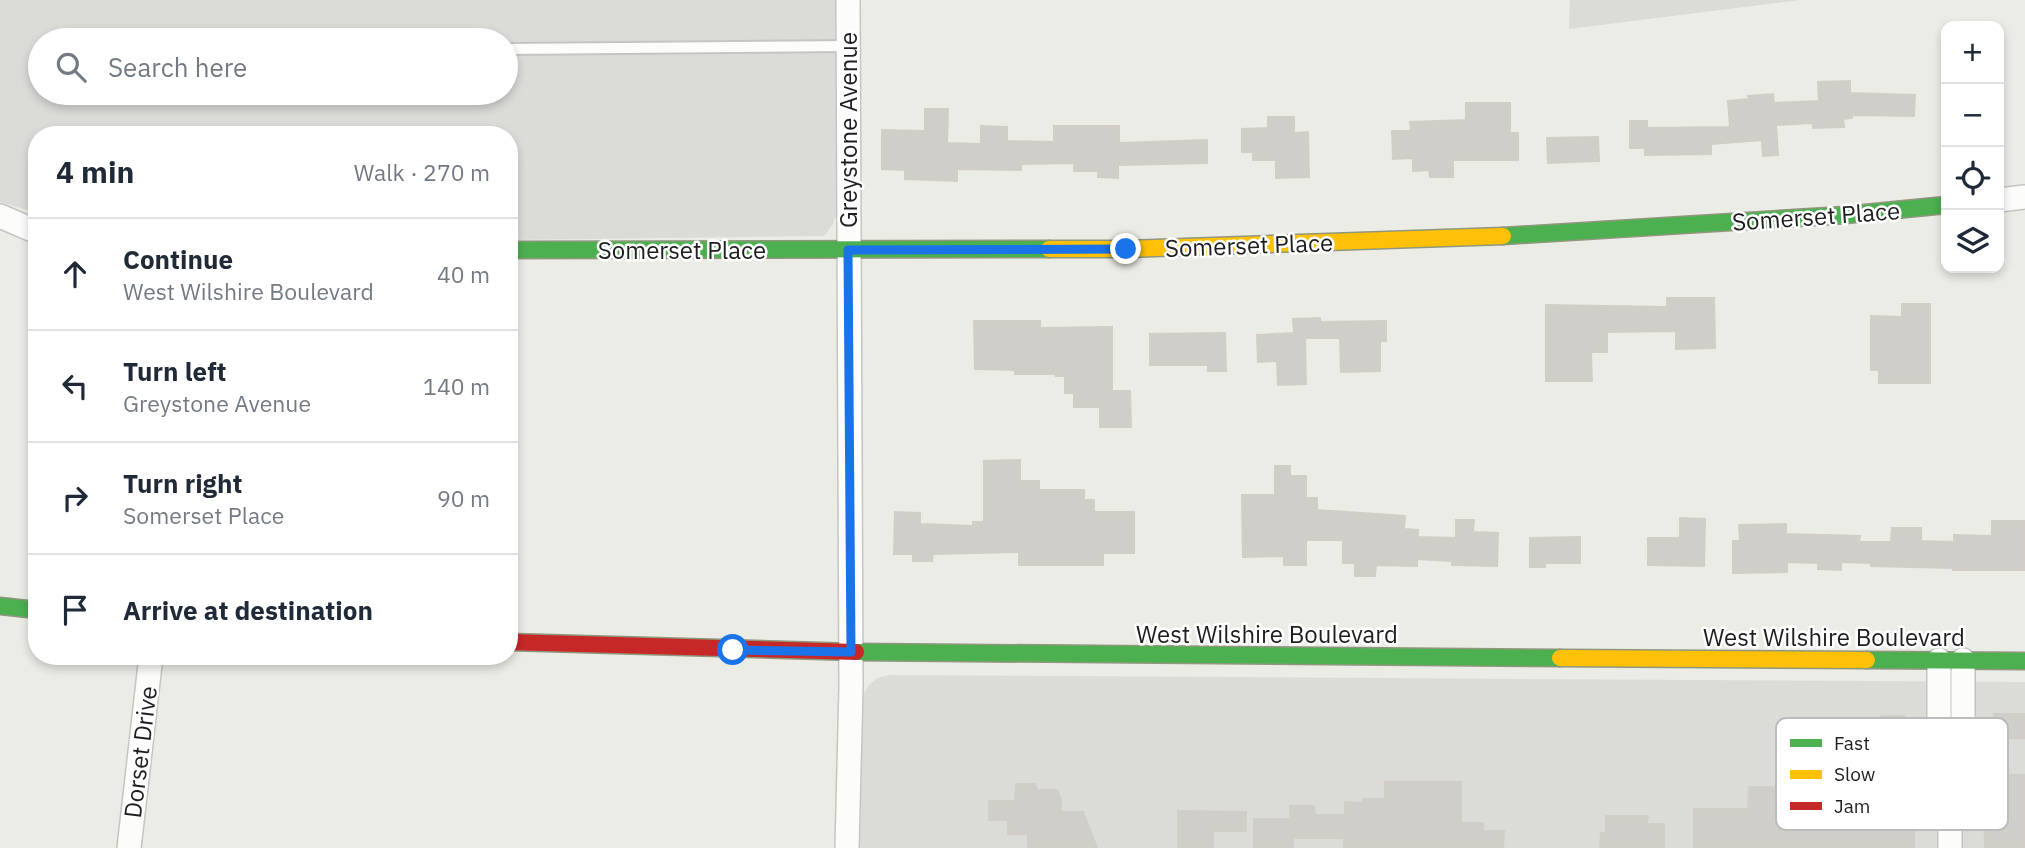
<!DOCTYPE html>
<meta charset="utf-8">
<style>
:root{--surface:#fff;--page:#f6f6f7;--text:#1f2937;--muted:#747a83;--line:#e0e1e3}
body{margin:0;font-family:"IBM Plex Sans",sans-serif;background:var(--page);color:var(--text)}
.controls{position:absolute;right:21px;top:21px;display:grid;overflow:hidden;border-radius:14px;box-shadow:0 4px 10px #0003}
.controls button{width:63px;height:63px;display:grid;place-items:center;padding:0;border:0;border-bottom:2px solid var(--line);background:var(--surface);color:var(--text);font:35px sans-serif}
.stop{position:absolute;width:21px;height:21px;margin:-16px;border:5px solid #1a73e8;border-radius:50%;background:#fff}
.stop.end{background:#1a73e8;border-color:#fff;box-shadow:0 2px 7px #0008}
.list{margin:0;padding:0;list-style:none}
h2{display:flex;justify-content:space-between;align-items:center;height:91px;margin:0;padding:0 28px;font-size:30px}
h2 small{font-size:23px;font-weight:400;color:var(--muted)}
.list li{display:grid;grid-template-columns:46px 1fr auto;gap:21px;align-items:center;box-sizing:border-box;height:112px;padding:0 28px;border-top:2px solid var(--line)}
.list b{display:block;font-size:26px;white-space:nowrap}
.list p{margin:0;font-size:23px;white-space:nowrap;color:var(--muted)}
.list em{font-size:23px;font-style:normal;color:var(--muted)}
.icon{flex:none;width:38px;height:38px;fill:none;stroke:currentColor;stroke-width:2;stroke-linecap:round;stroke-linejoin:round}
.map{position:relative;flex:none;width:2025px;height:848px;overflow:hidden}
.search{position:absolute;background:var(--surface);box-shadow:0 4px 10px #0003;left:28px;top:28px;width:490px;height:77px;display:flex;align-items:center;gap:18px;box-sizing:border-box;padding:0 24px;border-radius:38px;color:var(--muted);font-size:26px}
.panel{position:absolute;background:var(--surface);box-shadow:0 4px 10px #0003;left:28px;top:126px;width:490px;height:539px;border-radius:28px}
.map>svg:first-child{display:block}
.residential{fill:#dbdbd8;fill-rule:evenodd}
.building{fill:#cfcec9;stroke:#d0cec7;stroke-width:2}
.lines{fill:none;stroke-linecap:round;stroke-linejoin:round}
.lane-casing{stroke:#c5c5c2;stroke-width:14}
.street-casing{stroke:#c5c5c2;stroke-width:26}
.fast-casing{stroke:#8f977d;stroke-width:19}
.slow-casing{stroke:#8f977d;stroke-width:19}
.jam-casing{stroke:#8f977d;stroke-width:19}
.lane{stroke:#fcfcfb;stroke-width:10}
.street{stroke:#fcfcfb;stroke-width:23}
.fast{stroke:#4caf50;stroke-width:16}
.slow{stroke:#ffc107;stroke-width:16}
.jam{stroke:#c62828;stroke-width:16}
.route{stroke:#1a73e8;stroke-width:9}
.labels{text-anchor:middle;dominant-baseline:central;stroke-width:5;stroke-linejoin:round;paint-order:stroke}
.street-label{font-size:24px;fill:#1e1e1e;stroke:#fff}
.key{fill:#fff;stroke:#bcbcbc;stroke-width:2}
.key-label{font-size:19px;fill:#1e1e1e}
</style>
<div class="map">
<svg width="2025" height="848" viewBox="0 0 2025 848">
<rect width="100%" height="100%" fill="#ecece6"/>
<g class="residential">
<path d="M 0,0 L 836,0 L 837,213 L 833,224 L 824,236 L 509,240 L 509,135 L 37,135 L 37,213 L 0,202 ZM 40,40 L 506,40 L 506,93 L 40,93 Z"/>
<polygon points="1570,0 1800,0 1569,29"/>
<polygon points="889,675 2025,682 2025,848 860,848 863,695 869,685 877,678"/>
</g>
<g class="building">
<polygon points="1850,81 1850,93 1915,95 1914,116 1851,115 1852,118 1843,119 1844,127 1813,128 1813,123 1776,125 1778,155 1763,156 1762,140 1711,144 1711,154 1645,155 1645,148 1630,148 1630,121 1647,121 1647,128 1730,127 1728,101 1749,99 1748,96 1773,94 1774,103 1819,101 1818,82"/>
<polygon points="1466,103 1510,103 1510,133 1518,133 1518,160 1453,160 1453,177 1430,177 1429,170 1413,171 1413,158 1393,159 1392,131 1411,131 1410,122 1466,120"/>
<polygon points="925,109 948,109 947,143 981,144 981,126 1007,127 1007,141 1054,142 1054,126 1119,126 1119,143 1207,140 1207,163 1118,165 1118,178 1098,177 1098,171 1074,171 1074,163 1021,164 1021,170 957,169 957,181 905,179 905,170 882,169 882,130 925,131"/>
<polygon points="1268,117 1294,117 1294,133 1308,132 1309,177 1276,178 1276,160 1253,160 1253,152 1242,152 1242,129 1268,128"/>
<polygon points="1598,137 1599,161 1548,163 1547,138"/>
<polygon points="1667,298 1714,298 1715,348 1676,349 1676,331 1607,332 1607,352 1591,352 1592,381 1546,381 1546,305 1667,307"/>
<polygon points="1902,304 1930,304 1930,383 1879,383 1879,370 1871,370 1871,316 1902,317"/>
<polygon points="1320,318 1320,322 1386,321 1386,341 1380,341 1380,371 1341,372 1340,338 1305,338 1306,384 1278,385 1277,361 1258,362 1257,335 1294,333 1293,319"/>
<polygon points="974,321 1040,321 1040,328 1112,327 1112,391 1130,391 1131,427 1100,427 1100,407 1074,407 1074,393 1065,393 1065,376 1056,376 1056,374 1015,374 1015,370 975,369"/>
<polygon points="1225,333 1226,371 1208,371 1208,365 1150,365 1150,334"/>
<polygon points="1020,460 1020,481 1039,481 1039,490 1084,490 1084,500 1094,500 1094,512 1134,512 1134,553 1103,553 1103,565 1019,565 1019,552 933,554 932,561 913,561 913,554 894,554 895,512 920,513 920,524 973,526 973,522 984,522 984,461"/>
<polygon points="1275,466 1290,466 1290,476 1306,476 1306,498 1317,498 1317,510 1405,516 1404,529 1418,530 1418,537 1456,538 1456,520 1474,520 1473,532 1498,533 1497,566 1452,565 1452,561 1417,559 1417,566 1376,565 1375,576 1355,576 1355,563 1343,563 1343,540 1306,540 1306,565 1284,565 1284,556 1243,557 1242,495 1275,495"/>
<polygon points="1680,518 1705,519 1704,566 1648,565 1648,538 1680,538"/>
<polygon points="1992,521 2025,521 2025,570 1953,570 1953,568 1871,566 1871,563 1841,562 1841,570 1818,569 1818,563 1787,562 1787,572 1733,573 1733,541 1740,541 1739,525 1786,524 1786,534 1860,536 1859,542 1891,542 1892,528 1921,528 1921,541 1954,542 1954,535 1992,536"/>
<polygon points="1580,537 1580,563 1545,563 1545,567 1530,567 1530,538"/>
<rect x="1994" y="714" width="31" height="24"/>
<polygon points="1881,716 1904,716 1904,742 1910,742 1909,774 1914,774 1914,848 1694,848 1694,809 1748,809 1749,787 1817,788 1816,775 1825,775 1827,721 1881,722"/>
<polygon points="2010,775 2025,775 2025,848 1985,848 1984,797 2010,797"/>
<polygon points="1385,782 1461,782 1461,823 1483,823 1483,831 1504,831 1503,848 1344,848 1344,838 1293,838 1293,848 1254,848 1254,819 1290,819 1290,806 1314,806 1315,815 1345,815 1345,802 1363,803 1363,799 1385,799"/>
<polygon points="1016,784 1035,784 1037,790 1057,790 1061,800 1061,812 1083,812 1097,848 1028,848 1028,834 1008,834 1008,820 989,820 989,801 1015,801"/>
<polygon points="1178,811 1246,812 1246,831 1213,831 1213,848 1178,848"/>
<polygon points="1606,816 1648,816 1647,824 1664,824 1664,848 1600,848 1601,833 1606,833"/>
</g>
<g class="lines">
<defs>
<polyline id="lane" points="506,49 848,46"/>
<g id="street">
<polyline points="1999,200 2025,197"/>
<polyline points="0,216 37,232"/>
<polyline points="1939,660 1939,742 1950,765 1950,848"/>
<polyline points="1950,765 1963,741 1963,660"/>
<polyline points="129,848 151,656"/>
<polyline points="847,848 851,688 848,0"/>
</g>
<g id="fast">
<polyline points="1503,236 1845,215 1946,205"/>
<polyline points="509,250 1049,249"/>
<polyline points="0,606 37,610"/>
<polyline points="856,652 1560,658"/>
<polyline points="1867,660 2025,661"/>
</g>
<g id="slow">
<polyline points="1049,249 1126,249 1503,236"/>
<polyline points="1560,658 1867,660"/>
</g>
<polyline id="jam" points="509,642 856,652"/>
</defs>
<use href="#lane" class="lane-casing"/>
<use href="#street" class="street-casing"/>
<use href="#fast" class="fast-casing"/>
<use href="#slow" class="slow-casing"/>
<use href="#jam" class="jam-casing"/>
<use href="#lane" class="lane"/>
<use href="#street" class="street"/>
<use href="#fast" class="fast"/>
<use href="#slow" class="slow"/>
<use href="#jam" class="jam"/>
</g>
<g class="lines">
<polyline class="route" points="733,650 851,652 848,250 1126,249"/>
</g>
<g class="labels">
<g class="street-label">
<text transform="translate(848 130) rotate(-90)">Greystone Avenue</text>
<text transform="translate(1816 216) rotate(-4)">Somerset Place</text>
<text transform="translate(1249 245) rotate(-2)">Somerset Place</text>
<text x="682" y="250">Somerset Place</text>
<text x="1267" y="634">West Wilshire Boulevard</text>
<text x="1834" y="637">West Wilshire Boulevard</text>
<text transform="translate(140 752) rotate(-83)">Dorset Drive</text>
</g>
</g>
<rect x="1776" y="718" width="232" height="112" rx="10" class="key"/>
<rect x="1790" y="739" width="32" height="8" fill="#4caf50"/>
<rect x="1790" y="770" width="32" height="9" fill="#ffc107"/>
<rect x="1790" y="802" width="32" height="8" fill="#c62828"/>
<g class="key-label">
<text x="1834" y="750">Fast</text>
<text x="1834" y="781">Slow</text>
<text x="1834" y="813">Jam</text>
</g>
</svg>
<div class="controls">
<button>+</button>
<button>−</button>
<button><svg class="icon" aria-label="locate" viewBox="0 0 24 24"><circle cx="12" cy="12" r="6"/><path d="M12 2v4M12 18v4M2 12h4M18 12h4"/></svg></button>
<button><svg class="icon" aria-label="layers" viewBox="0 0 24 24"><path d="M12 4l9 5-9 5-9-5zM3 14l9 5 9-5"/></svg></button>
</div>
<div class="stop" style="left:733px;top:650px"></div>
<div class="stop end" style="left:1126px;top:249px"></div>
<div class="search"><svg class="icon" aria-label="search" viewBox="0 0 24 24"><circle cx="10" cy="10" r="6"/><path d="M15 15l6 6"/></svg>Search here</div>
<section class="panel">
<h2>4 min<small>Walk · 270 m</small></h2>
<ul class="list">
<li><svg class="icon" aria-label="ahead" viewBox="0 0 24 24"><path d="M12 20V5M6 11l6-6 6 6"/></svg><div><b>Continue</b><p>West Wilshire Boulevard</p></div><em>40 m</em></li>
<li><svg class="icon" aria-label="left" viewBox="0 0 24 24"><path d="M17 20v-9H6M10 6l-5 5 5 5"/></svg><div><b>Turn left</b><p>Greystone Avenue</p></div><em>140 m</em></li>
<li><svg class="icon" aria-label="right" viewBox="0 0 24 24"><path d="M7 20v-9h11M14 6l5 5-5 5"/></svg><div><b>Turn right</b><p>Somerset Place</p></div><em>90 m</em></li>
<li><svg class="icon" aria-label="arrive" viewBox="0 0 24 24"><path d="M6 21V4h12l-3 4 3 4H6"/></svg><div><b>Arrive at destination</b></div></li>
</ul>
</section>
</div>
